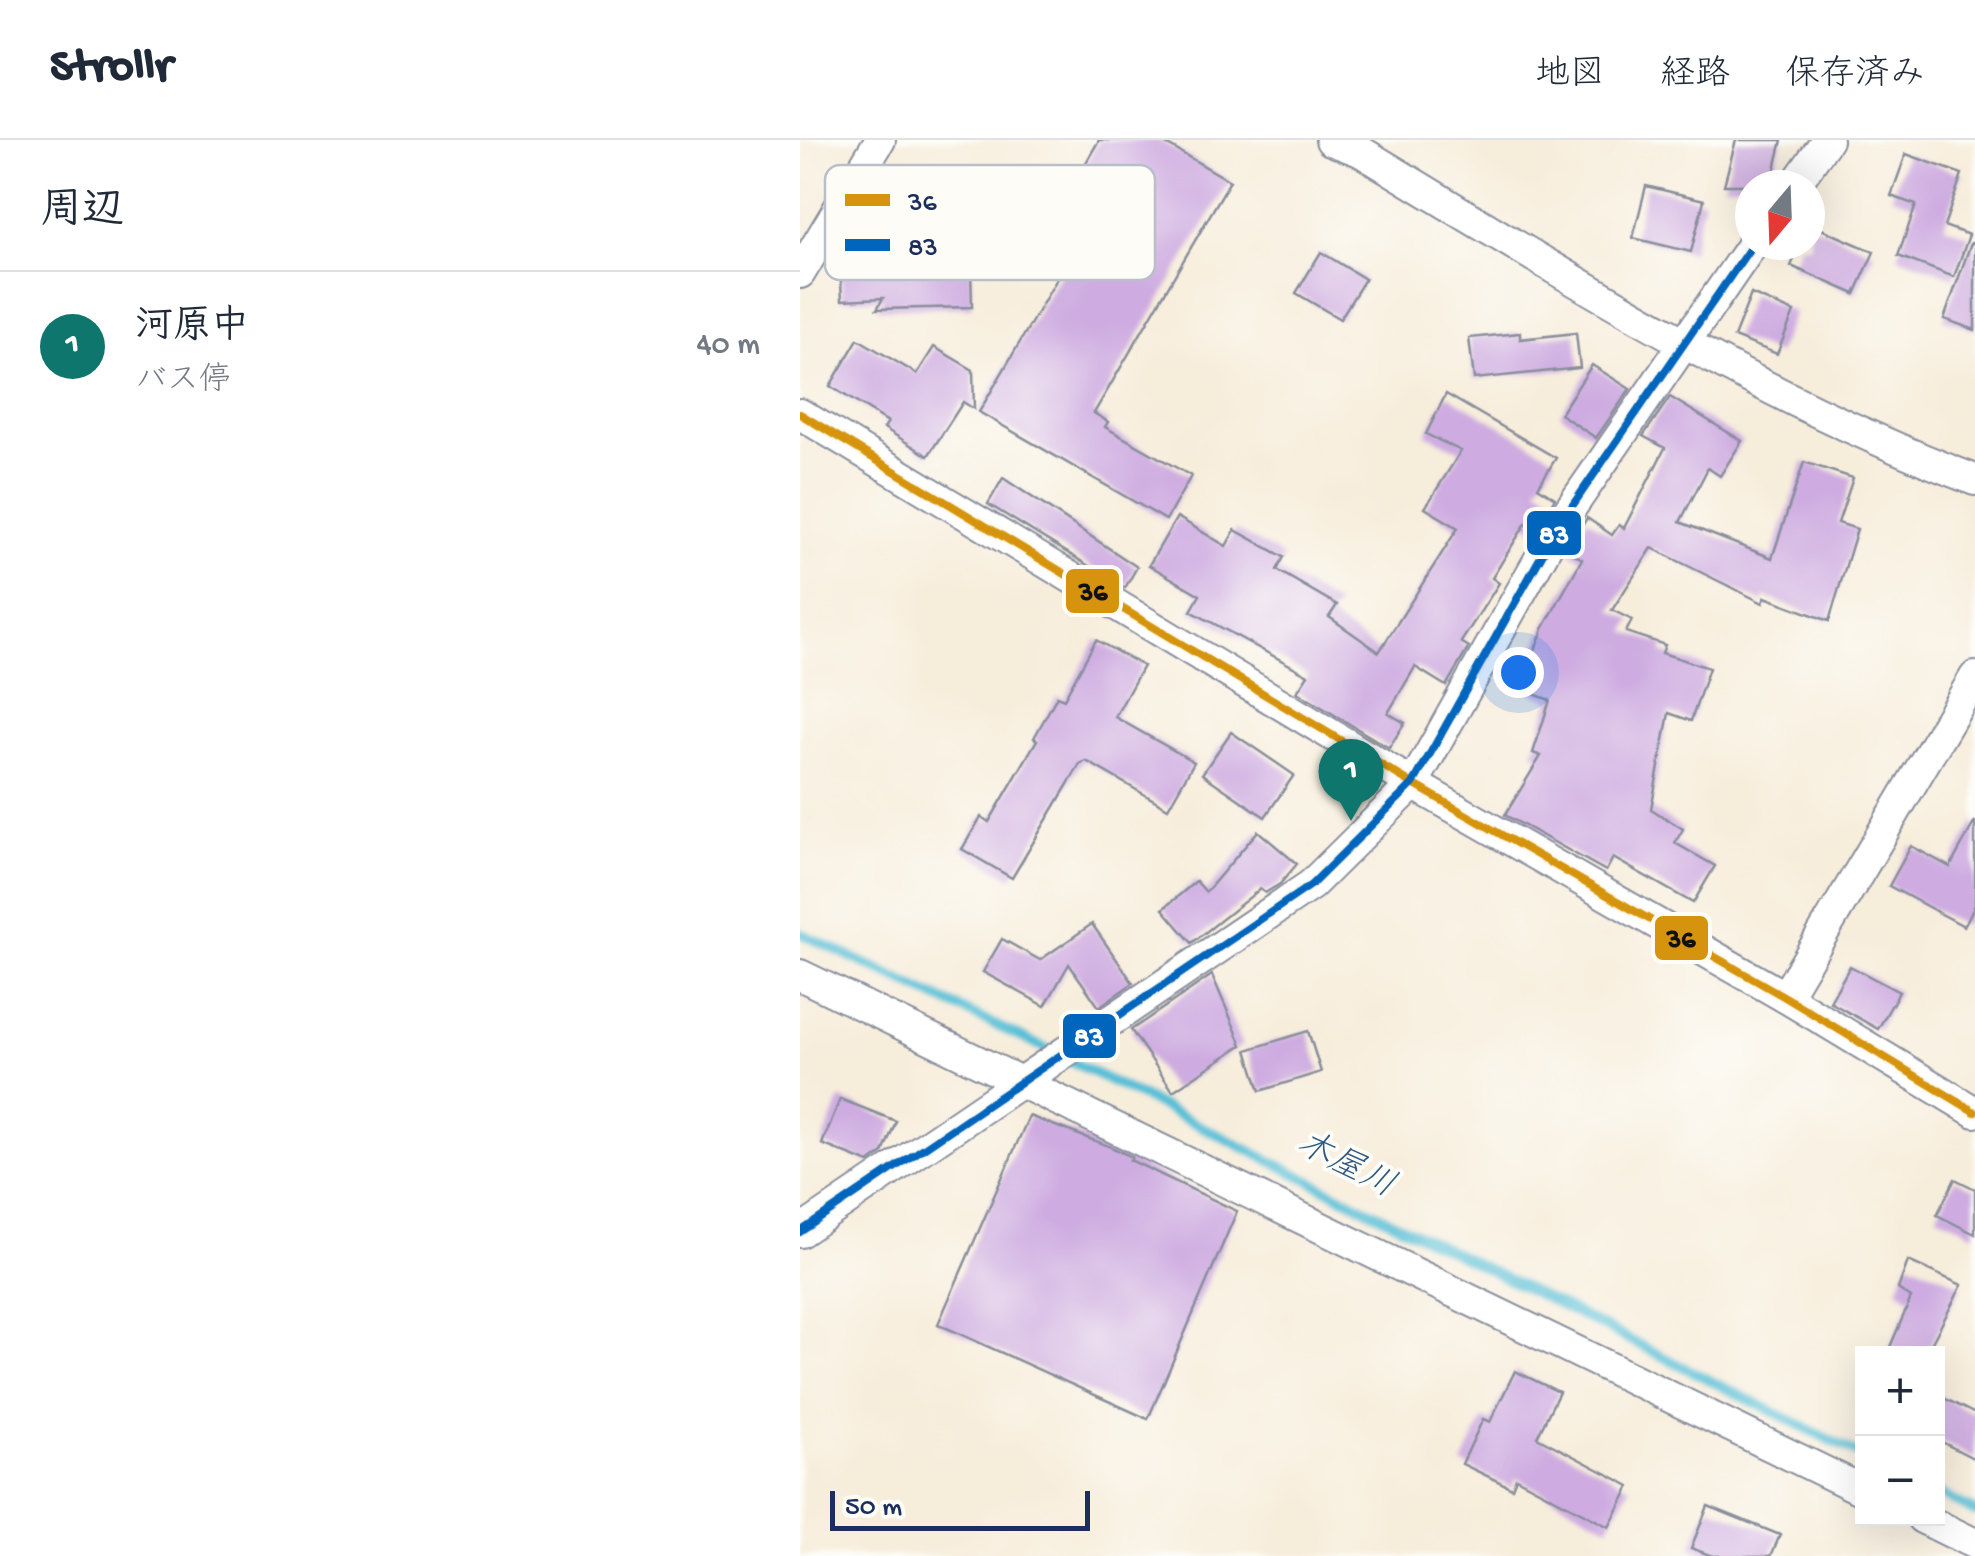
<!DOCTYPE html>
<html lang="ja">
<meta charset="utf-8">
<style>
:root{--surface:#fff;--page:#f6f6f7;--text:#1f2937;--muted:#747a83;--line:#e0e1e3;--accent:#0f766e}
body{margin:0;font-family:"Gochi Hand","Klee One",sans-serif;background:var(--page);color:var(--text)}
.controls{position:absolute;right:30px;bottom:30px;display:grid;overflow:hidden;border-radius:0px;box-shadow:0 10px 40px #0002}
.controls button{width:90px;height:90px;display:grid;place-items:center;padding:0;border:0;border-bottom:2px solid var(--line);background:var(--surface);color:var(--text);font:50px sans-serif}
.compass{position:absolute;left:935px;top:30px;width:90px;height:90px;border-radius:50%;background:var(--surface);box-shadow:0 10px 40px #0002;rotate:199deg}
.scale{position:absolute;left:30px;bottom:25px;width:260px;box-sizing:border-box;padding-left:10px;border:5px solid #1b2f5e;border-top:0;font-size:28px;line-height:35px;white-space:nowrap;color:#1b2f5e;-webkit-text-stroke:8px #fdfcf7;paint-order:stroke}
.you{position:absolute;left:718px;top:532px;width:35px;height:35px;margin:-25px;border:8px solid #fff;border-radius:50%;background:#1a73e8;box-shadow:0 0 0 15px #1a73e833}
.badge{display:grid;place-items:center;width:65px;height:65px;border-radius:50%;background:var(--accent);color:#fff;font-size:32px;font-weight:700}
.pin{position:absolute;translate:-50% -82px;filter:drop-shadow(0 2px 5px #0008)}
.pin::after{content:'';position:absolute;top:52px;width:35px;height:30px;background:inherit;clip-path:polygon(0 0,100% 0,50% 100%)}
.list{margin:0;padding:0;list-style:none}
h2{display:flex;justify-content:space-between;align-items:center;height:130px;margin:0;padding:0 40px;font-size:42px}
h2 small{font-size:32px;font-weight:400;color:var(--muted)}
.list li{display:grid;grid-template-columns:65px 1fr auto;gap:30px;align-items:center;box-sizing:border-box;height:150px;padding:0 40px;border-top:2px solid var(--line)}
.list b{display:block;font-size:38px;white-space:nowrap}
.list p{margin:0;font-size:32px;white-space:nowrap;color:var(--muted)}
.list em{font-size:32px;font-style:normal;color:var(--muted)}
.map{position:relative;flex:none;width:1175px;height:1416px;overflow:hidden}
header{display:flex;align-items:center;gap:60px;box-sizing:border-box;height:140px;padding:0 50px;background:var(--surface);border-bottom:2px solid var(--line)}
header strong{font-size:48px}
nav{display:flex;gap:55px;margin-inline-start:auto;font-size:35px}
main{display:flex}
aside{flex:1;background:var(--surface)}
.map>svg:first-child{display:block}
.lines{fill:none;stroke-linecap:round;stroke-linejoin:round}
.stream{stroke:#59c0d7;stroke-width:10}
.building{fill:#ceace1}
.street-casing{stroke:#898e9c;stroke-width:34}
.street{stroke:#fff;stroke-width:30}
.bus-1-casing{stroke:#fdfcf7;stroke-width:15}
.bus-2-casing{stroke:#fdfcf7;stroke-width:15}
.bus-1{stroke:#d6940e;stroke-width:8}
.bus-2{stroke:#0065bd;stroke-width:8}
.labels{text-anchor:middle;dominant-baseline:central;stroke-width:8;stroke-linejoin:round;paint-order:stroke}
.water-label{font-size:35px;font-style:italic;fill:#2e5a82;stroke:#fdfcf7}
.key{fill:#fdfcf7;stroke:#b9bec9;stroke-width:2.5}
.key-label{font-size:28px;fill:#1b2f5e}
.line-badge{stroke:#fdfcf7;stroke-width:4}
.badge-label{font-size:28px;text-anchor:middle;font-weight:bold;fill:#fff}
.pale-badge-label{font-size:28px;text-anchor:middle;font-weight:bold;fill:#111}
</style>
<header>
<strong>Strollr</strong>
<nav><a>地図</a><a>経路</a><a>保存済み</a></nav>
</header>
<main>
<aside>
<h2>周辺<small></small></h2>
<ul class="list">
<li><span class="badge">1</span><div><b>河原中</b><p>バス停</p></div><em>40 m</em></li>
</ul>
</aside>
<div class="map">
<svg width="1175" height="1416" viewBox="0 0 1175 1416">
<rect width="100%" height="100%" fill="#fdfcf7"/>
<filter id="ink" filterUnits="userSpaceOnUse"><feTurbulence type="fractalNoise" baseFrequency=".01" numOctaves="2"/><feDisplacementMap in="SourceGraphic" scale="20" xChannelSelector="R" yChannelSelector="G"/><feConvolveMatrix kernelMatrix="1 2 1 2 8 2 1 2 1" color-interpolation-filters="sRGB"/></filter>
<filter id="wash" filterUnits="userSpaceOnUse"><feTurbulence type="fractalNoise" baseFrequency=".0048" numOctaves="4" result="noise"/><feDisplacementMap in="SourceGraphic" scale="40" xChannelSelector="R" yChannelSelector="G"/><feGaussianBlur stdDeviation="2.25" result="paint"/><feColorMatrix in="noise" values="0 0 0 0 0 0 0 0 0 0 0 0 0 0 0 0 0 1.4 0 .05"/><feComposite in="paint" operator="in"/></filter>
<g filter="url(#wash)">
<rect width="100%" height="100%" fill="#f7eddb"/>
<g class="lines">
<g class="stream">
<polyline points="0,793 242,907 1062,1316"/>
<polyline points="1138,1353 1175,1372"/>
</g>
</g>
<g id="blocks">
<g class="building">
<polygon points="299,0 359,0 430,41 294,273 308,282 305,287 391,336 366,380 179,272 302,62 273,45"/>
<polygon points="936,0 982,0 971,45 924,45"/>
<polygon points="1106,14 1162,34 1144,86 1169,95 1154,137 1098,116 1116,65 1091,56"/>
<polygon points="846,46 904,60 891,112 833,98"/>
<polygon points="1010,84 1074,112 1055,154 991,126 1000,105 1010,105"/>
<polygon points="1171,103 1175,103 1175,190 1144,179"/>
<polygon points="79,106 80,110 137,109 137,130 171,129 172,167 77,169 83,158 42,160 39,108"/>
<polygon points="521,112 565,139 540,179 496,153"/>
<polygon points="951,154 994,172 977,214 934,197"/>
<polygon points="720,193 720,199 776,193 780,228 674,239 669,198"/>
<polygon points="58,199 117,234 134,207 173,230 174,269 163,262 128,316 84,288 88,282 30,246"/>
<polygon points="792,225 830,249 796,298 760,274"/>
<polygon points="646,254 756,318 738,347 755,358 735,389 726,383 692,438 699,443 661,502 669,507 646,546 615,527 588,573 605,583 589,608 497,552 508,535 391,471 400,455 349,425 377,377 426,406 435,390 484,417 477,430 537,465 529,477 579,512 658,388 625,368 661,311 626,294"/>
<polygon points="870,257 942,301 920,336 908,328 880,382 972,418 1004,322 1053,338 1038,383 1057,389 1029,481 965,457 963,463 852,408 812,470 832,480 826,492 865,505 862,513 909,528 891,581 869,573 851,669 883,689 875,703 915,726 893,763 813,718 806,731 705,675 741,616 733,613 750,560 720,549 743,489 782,419 767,409 787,378 812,395 819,385 824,388 865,308 843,296"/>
<polygon points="203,338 337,427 325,448 188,364"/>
<polygon points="296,500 343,526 315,577 394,622 368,668 286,621 280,624 212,738 162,709 181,677 189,682 237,600 234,598 257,556 264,559"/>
<polygon points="431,592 494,635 465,677 402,634"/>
<polygon points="1175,681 1175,765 1164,786 1089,746 1111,706 1150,727"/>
<polygon points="458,691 497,724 480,744 465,753 460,749 392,803 363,769 396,741 406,752"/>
<polygon points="292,784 333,843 299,867 269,824 245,866 183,832 202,799 240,820"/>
<polygon points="1050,826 1099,852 1078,889 1030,862"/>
<polygon points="412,835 442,905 373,951 331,890"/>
<polygon points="508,891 521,932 460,951 447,910"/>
<polygon points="40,959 96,981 83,1013 69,1023 22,1004"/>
<polygon points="229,976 311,1007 332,1017 330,1020 437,1071 348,1279 138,1184"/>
<polygon points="1155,1039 1175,1049 1175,1094 1137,1075"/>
<polygon points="1108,1121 1162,1145 1126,1214 1087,1214 1111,1158 1098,1149"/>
<polygon points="715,1231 759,1252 737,1297 830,1346 809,1387 716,1338 712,1348 662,1324 683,1279 690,1282"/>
<polygon points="1138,1255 1175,1274 1175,1319 1138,1300"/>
<polygon points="908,1366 980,1395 971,1416 912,1416 891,1408"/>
</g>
</g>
</g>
<g filter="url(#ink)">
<use href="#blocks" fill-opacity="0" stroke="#898e9c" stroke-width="2.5"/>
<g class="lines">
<defs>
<g id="street">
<path d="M 531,0 L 560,11 C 760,132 956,257 1175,340"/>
<polyline points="995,45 1027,0"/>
<polyline points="0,133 80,0"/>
<polyline points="0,274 613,644 985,857 1175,972"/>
<polyline points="0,835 1062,1350"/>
<polyline points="985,857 1175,537"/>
<polyline points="0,1092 511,745 613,644 757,388 952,105"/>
<polyline points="1122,1378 1175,1404"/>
</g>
</defs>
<use href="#street" class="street-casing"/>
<use href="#street" class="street"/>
<defs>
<polyline id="bus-1" points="0,274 613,644 985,857 1175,972"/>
<polyline id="bus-2" points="0,1092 511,745 613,644 757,388 952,105"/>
</defs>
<use href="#bus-1" class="bus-1-casing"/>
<use href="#bus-2" class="bus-2-casing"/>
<use href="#bus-1" class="bus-1"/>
<use href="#bus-2" class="bus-2"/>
</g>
</g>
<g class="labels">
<g class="water-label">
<text transform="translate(545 1027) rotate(27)">木屋川</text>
</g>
</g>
<rect x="25" y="25" width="330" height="115" rx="15" class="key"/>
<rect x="45" y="54" width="45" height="12" fill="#d6940e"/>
<rect x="45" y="99" width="45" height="12" fill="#0065bd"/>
<g class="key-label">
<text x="108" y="70">36</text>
<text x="108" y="115">83</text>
</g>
<g class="line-badge">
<rect x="725" y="369" width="58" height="48" rx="10" fill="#0065bd"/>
<rect x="264" y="427" width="57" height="48" rx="10" fill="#d6940e"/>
<rect x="853" y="774" width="57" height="48" rx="10" fill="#d6940e"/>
<rect x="261" y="872" width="57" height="48" rx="10" fill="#0065bd"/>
</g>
<g class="badge-label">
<text x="754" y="403">83</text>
<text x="289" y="905">83</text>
</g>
<g class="pale-badge-label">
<text x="293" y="460">36</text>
<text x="881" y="807">36</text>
</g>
</svg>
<div class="controls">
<button>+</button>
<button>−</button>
</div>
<svg class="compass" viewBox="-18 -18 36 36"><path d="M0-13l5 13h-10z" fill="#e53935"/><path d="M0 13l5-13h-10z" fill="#747a83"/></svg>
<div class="scale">50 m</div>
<div class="you"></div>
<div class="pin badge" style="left:551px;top:681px">1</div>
</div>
</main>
